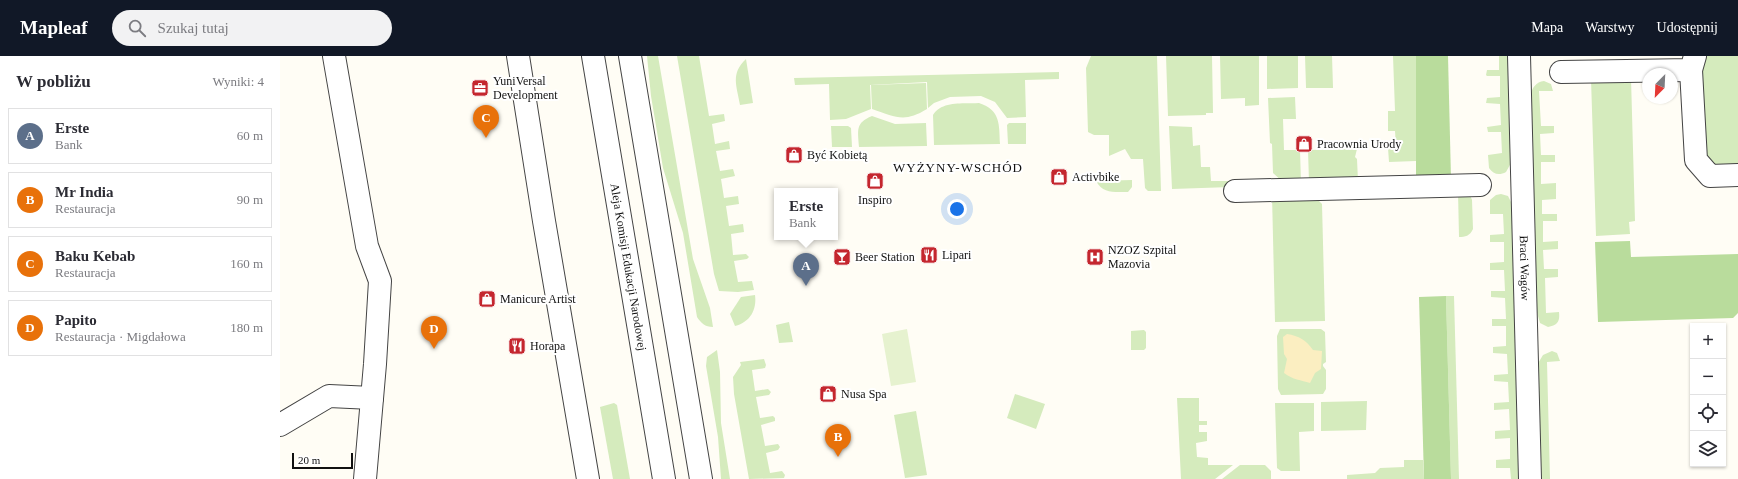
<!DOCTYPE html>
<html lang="pl">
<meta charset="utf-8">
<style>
:root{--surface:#fff;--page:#f2f2f3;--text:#2b2b33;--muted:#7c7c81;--line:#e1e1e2;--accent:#111827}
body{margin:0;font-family:"Times New Roman",serif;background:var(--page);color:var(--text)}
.controls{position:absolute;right:12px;bottom:12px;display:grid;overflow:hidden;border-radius:0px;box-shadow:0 1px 3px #0004}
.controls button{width:36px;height:36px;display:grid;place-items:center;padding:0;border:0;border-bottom:1px solid var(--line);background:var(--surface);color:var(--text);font:20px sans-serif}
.compass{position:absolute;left:1362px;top:12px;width:36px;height:36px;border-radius:50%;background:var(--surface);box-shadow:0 1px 3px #0004;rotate:204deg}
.scale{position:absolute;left:12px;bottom:10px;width:61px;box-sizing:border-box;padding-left:4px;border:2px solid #111;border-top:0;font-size:11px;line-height:14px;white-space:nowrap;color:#111;-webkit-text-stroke:3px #fff;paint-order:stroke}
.you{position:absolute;left:677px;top:153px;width:14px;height:14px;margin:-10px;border:3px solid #fff;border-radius:50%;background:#1a73e8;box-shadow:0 0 0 6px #1a73e833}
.badge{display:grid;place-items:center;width:26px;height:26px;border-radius:50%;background:var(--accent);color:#fff;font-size:13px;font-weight:700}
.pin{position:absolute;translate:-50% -33px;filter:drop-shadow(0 1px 2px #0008)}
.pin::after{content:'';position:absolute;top:21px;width:14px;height:12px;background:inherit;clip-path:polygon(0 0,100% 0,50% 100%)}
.popup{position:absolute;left:494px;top:132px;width:64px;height:52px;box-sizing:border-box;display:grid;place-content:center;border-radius:0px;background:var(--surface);filter:drop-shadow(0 1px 3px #0005);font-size:13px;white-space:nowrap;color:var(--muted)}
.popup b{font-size:15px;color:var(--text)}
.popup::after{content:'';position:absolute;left:50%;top:100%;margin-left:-8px;border:8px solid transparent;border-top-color:var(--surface)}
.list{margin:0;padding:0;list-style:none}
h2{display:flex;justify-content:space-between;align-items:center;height:52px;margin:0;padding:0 16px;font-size:17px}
h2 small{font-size:13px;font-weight:400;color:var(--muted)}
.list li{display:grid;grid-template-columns:26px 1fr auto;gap:12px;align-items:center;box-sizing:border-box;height:56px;margin:0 8px 8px;padding:0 8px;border:1px solid var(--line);border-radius:0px}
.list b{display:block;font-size:15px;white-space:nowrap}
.list p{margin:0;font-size:13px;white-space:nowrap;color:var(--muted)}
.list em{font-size:13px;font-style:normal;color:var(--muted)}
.icon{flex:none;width:22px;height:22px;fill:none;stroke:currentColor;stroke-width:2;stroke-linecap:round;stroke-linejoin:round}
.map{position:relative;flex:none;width:1458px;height:423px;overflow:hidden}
header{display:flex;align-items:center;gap:24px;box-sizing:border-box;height:56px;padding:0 20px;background:var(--accent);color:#fff}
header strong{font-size:19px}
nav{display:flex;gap:22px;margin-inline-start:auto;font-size:14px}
.search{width:280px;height:36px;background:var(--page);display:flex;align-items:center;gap:10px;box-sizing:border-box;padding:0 14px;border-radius:22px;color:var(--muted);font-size:15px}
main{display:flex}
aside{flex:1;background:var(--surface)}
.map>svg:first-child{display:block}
.green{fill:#d5ebbd}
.forest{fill:#b9dc9c}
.sand{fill:#fbeec1}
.pitch{fill:#e6f2cf}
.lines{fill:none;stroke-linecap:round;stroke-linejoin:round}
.minor-casing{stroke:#444;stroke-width:24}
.tertiary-casing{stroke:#444;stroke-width:24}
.minor{stroke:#fff;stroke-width:22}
.tertiary{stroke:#fff;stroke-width:22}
.labels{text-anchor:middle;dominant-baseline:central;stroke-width:4;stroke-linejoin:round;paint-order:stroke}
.poi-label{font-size:12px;fill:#111;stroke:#fff;text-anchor:start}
.street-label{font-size:12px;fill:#111;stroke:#fff}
.neighbourhood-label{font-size:13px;letter-spacing:1px;fill:#111;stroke:#fff}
</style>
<header>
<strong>Mapleaf</strong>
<div class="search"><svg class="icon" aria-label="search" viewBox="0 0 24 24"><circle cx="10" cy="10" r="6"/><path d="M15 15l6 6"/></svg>Szukaj tutaj</div>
<nav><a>Mapa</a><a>Warstwy</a><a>Udostępnij</a></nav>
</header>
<main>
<aside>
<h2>W pobliżu<small>Wyniki: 4</small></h2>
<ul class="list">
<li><span class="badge" style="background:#5c6f8a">A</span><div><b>Erste</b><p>Bank</p></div><em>60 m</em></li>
<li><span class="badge" style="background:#e8710a">B</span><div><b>Mr India</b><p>Restauracja</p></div><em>90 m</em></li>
<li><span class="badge" style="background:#e8710a">C</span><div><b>Baku Kebab</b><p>Restauracja</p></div><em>160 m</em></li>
<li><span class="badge" style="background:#e8710a">D</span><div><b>Papito</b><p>Restauracja · Migdałowa</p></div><em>180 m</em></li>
</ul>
</aside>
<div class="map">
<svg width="1458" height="423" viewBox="0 0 1458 423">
<rect width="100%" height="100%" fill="#fffdf5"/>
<g class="green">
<path d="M 367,0 L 378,0 L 413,203 L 430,252 L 433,271 C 425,271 421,267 417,261 L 403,177 L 383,112 L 371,40 Z"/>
<polygon points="397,0 419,0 429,60 444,58 445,65 432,68 435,88 449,85 450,93 436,95 440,115 453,113 455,120 441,123 444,142 458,140 459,148 446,150 449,170 463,168 464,176 451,178 453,199 466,198 469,201 467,203 454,205 458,226 472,225 474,234 458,236 439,235 434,218"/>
<polygon points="811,0 877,0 881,135 868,135 865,132 863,103 851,103 845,93 829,100 829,79 814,79 808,76 806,12"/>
<polygon points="886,0 932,0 933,57 926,57 926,59 888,60"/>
<polygon points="940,0 979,0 979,49 965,50 965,42 941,43"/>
<polygon points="987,0 1018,0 1018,32 987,33"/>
<polygon points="1025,0 1052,0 1053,32 1026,32"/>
<polygon points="1113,0 1136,0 1136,105 1109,106 1108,92 1116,91 1115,75 1108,75 1108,55 1115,55"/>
<path d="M 1219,0 L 1228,0 L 1231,107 L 1226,116 C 1219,120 1213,118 1209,112 L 1208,99 L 1222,97 L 1221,76 L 1208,76 L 1207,71 L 1221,69 L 1220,48 L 1206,47 L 1207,42 L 1220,41 L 1220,20 L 1207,20 L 1206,19 L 1207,14 L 1219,14 Z"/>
<polygon points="1422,0 1458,0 1458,114 1435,115 1421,102"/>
<path d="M 466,3 L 473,47 L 460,49 C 457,30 450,18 466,3 Z"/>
<polygon points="779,16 779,23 745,24 746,61 727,62 715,46 701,40 670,41 654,47 648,52 647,26 590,29 591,53 566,63 550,64 549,28 515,29 514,22"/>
<polygon points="1351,22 1355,165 1349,166 1350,178 1316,180 1311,23"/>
<path d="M 1264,25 L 1271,28 L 1273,35 L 1259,35 L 1261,70 L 1274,70 L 1274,77 L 1260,78 L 1261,99 L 1275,99 L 1275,106 L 1261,106 L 1261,128 L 1276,127 L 1276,143 L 1262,144 L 1262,158 L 1277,158 L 1277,165 L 1263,165 L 1263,186 L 1278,185 L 1278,193 L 1263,194 L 1264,213 L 1278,213 L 1278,221 L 1265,222 L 1266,257 L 1279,256 C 1280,265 1278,269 1268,271 L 1260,267 L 1256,253 L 1251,38 C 1252,32 1256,26 1264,25 Z"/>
<path d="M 646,27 L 647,53 C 624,67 616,61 592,53 L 591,29 Z"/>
<polygon points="1015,41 1016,63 1003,63 1004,94 1020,94 1021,127 1004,127 993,117 992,88 990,87 988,42"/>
<path d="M 699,47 C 721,54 719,69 720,88 L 654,89 L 653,59 C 662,44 685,48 699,47 Z"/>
<path d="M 592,60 L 615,68 L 646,67 L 647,90 L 579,91 C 578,74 575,67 592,60 Z"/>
<polygon points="729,67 746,67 746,88 728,88 727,69"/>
<polygon points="551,70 568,70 571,72 572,91 552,91"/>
<polygon points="889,70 912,71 913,90 920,89 921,111 930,111 931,125 951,125 951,131 892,133"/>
<polygon points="1077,93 1075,101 1077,103 1078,125 1029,126 1028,94"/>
<path d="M 852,124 L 852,131 L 848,136 C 835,136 823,138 816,125 Z"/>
<path d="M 1178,135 L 1190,139 L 1192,144 L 1193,173 C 1190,180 1185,181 1179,181 Z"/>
<polygon points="1221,138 1228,140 1232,148 1239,423 1231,423 1230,412 1216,412 1216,404 1230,403 1230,382 1215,383 1215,375 1230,374 1229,353 1214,354 1214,347 1229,346 1228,326 1214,325 1214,319 1228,318 1227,298 1213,297 1213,291 1226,290 1226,270 1212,270 1212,263 1226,263 1225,242 1211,241 1211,235 1225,235 1224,214 1210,214 1210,207 1224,206 1224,186 1210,186 1210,179 1224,178 1223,158 1210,158 1210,144 1216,139"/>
<polygon points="992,139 1033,139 1042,148 1045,265 995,266"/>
<path d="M 475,239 C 477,254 470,266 455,270 L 450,258 L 461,241 Z"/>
<polygon points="1166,240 1174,240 1179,423 1171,423"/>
<polygon points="509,266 513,286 499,287 496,269"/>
<polygon points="1000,273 1041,273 1045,276 1046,306 1043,308 1043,310 1046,314 1046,333 1043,338 1001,339 998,333 997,280"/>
<polygon points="864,274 866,276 866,292 864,294 851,294 851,275"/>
<polygon points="437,294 440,316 441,367 450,423 441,423 438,381 426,310 427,301"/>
<polygon points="1272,295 1277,297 1280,305 1267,306 1270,423 1261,423 1257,309 1263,299"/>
<polygon points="484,303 486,309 485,312 472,314 475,335 488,333 491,336 489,339 476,341 480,362 493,360 495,362 495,365 481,369 485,390 498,388 500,391 498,394 486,397 490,417 502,415 505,419 504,422 469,423 454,338 453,321 461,309 460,306"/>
<polygon points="735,338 765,348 756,373 727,362"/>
<polygon points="897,342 919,342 919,365 927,365 927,369 919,369 919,376 927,376 927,385 916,387 917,401 928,402 928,409 953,409 935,423 901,423"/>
<polygon points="1087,345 1086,374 1041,375 1041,346"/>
<polygon points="334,347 337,349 350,423 333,423 320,351"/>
<polygon points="995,347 1034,347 1034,375 1019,376 1020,415 1001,415 997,412"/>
<polygon points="636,355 647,419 625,422 614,359"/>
<polygon points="1124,404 1143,404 1144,423 1067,423 1067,419 1095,417 1100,412 1124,411"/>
<polygon points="960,409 985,409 991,415 991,423 942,423"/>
</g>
<g class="forest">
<polygon points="1136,0 1168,0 1171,123 1136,124"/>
<polygon points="1350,185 1351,201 1458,198 1458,257 1453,262 1318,266 1315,186"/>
<polygon points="1166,240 1171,423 1144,423 1139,241"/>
</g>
<path class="sand" d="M 1007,278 C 1019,280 1026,284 1033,294 L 1042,295 L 1041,313 L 1035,317 L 1030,327 C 1021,324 1013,324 1004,317 L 1007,303 L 1004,298 L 1003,281 Z"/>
<polygon class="pitch" points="627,273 636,326 611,330 602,278"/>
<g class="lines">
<defs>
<g id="minor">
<polyline points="54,0 87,190 100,225 95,308 85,423"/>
<polyline points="238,0 264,165 308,423"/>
<path id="s1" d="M 1239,0 L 1250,423"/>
<polyline points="1411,14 1416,104 1430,120 1458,119"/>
<polyline points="1281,16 1411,14 1415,0"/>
<polyline points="955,135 1200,129"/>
<polyline points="0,369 49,340 92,342"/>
</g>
<g id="tertiary">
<path id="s2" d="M 313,0 L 384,423"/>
<polyline points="350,0 421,423"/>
</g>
</defs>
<use href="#minor" class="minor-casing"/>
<use href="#tertiary" class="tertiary-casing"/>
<use href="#minor" class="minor"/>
<use href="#tertiary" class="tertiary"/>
</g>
<defs>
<symbol id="office-square" viewBox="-11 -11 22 22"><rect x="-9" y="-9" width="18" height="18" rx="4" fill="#c4262e" stroke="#fff"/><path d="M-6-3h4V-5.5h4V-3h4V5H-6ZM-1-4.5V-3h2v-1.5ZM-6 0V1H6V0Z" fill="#fff"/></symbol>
<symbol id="shop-square" viewBox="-11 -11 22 22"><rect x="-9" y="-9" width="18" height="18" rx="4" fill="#c4262e" stroke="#fff"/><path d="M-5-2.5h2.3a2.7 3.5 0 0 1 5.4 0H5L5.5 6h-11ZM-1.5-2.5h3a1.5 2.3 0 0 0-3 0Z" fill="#fff"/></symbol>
<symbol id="restaurant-square" viewBox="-11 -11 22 22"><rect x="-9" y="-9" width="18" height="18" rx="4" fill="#c4262e" stroke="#fff"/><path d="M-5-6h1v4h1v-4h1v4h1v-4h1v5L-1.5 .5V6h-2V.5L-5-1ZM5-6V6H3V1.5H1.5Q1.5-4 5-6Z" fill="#fff"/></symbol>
<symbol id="bar-square" viewBox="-11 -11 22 22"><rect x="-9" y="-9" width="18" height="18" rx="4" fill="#c4262e" stroke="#fff"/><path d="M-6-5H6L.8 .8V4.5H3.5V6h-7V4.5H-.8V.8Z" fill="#fff"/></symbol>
<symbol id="hospital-square" viewBox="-11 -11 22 22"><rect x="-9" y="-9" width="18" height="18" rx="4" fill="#c4262e" stroke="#fff"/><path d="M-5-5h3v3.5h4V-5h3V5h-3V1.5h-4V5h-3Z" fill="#fff"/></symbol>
</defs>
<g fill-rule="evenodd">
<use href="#office-square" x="190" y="22" width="20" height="20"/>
<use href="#shop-square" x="1014" y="78" width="20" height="20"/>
<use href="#shop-square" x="504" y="89" width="20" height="20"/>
<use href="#shop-square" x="769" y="111" width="20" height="20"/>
<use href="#shop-square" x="585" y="115" width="20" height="20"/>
<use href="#restaurant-square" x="639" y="189" width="20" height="20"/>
<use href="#bar-square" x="552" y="191" width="20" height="20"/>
<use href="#hospital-square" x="805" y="191" width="20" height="20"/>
<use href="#shop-square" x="197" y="233" width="20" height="20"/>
<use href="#restaurant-square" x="227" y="280" width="20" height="20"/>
<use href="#shop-square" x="538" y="328" width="20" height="20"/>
</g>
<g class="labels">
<g class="poi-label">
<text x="213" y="25">YuniVersal<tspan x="213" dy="14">Development</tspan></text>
<text x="1037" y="88">Pracownia Urody</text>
<text x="527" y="99">Być Kobietą</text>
<text x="792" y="121">Activbike</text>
<text x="595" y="144" text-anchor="middle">Inspiro</text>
<text x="828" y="194">NZOZ Szpital<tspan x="828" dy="14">Mazovia</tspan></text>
<text x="662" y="199">Lipari</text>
<text x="575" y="201">Beer Station</text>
<text x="220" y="243">Manicure Artist</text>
<text x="250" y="290">Horapa</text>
<text x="561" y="338">Nusa Spa</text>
</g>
<g class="street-label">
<text stroke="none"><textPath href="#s1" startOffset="212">Braci Wagów</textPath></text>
<text stroke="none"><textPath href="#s2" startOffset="214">Aleja Komisji Edukacji Narodowej</textPath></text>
</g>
<g class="neighbourhood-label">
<text x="678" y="111">WYŻYNY-WSCHÓD</text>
</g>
</g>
</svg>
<div class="controls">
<button>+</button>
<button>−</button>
<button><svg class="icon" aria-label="locate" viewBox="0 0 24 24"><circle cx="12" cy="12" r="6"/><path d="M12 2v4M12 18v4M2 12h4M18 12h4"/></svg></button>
<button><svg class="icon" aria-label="layers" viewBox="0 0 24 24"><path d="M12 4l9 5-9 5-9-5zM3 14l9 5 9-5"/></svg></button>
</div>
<svg class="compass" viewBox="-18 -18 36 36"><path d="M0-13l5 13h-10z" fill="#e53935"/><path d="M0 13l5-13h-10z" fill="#7c7c81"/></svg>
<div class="scale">20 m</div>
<div class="you"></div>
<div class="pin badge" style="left:526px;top:230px;background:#5c6f8a">A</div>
<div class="popup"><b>Erste</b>Bank</div>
<div class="pin badge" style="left:558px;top:401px;background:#e8710a">B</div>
<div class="pin badge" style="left:206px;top:82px;background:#e8710a">C</div>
<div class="pin badge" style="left:154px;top:293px;background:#e8710a">D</div>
</div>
</main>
